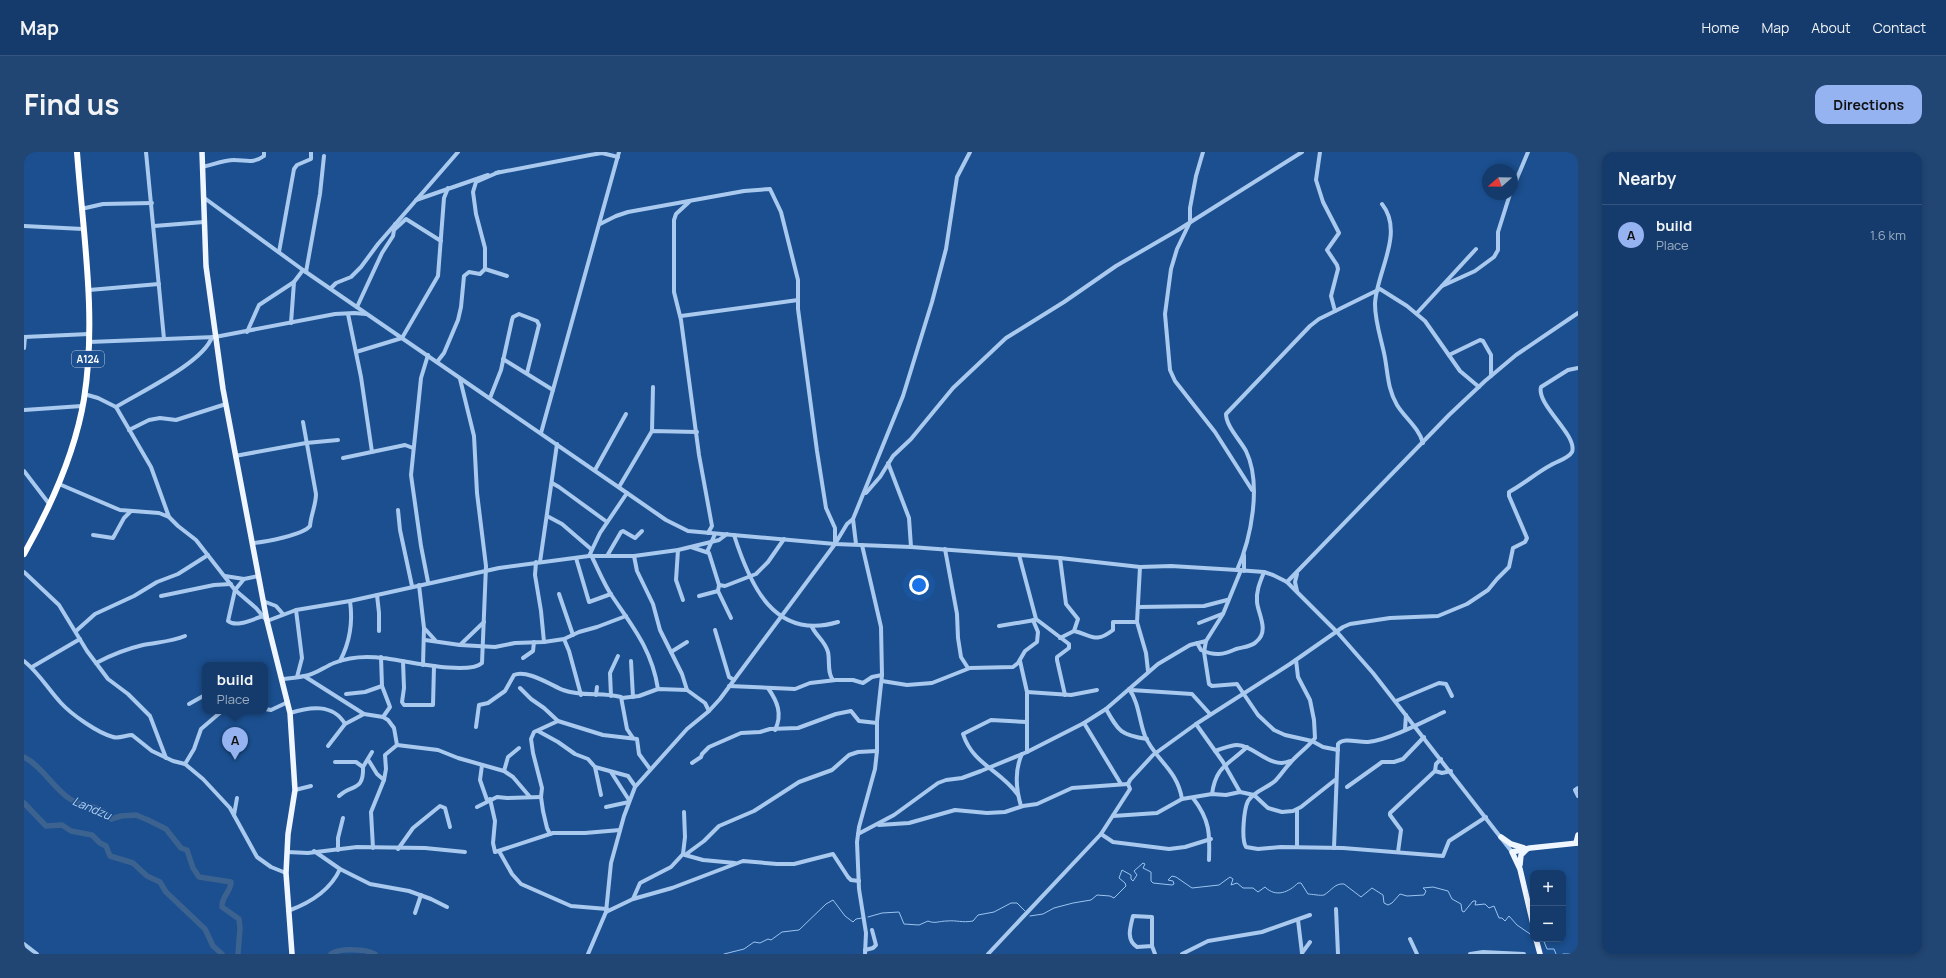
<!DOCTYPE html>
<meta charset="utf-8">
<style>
:root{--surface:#143b6b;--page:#214673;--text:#f1f3f6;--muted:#9dadc1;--line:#33557e;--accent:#95b2f1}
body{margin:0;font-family:Manrope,sans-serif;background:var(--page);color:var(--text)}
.controls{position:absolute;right:12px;bottom:12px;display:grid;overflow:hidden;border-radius:8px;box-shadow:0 2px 6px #0003}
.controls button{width:36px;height:36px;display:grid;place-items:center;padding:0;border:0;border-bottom:1px solid var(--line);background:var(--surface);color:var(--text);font:20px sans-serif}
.compass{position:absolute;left:1458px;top:12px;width:36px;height:36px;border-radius:50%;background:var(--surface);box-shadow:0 2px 6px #0003;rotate:250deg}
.you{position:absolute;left:895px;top:433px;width:14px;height:14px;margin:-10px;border:3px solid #fff;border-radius:50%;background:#1a73e8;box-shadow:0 0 0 6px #1a73e833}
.badge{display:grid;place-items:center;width:26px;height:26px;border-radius:50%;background:var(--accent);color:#111;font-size:13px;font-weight:700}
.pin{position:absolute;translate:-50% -33px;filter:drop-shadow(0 1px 2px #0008)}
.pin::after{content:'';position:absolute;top:21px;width:14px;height:12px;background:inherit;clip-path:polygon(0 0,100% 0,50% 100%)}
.popup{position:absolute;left:178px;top:510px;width:66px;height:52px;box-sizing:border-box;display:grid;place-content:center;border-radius:8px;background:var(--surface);filter:drop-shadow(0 1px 3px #0005);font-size:13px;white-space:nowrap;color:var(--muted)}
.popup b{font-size:15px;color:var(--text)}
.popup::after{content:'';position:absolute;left:50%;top:100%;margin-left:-8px;border:8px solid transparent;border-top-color:var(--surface)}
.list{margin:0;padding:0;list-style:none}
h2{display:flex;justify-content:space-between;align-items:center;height:52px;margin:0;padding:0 16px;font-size:17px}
h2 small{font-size:13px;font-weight:400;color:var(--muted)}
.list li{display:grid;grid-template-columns:26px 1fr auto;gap:12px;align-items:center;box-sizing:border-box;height:60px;padding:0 16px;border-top:1px solid var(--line)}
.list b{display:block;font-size:15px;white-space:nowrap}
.list p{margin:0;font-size:13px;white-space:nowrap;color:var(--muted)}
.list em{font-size:13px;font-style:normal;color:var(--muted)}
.map{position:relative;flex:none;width:1554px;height:802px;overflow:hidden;border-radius:12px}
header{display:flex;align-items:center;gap:24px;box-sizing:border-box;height:56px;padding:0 20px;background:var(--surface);border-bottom:1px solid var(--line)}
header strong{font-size:19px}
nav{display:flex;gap:22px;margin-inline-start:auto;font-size:14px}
.intro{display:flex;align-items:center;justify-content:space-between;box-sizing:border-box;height:96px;padding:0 24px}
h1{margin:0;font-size:28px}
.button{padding:10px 18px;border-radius:12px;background:var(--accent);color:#111;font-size:14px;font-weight:700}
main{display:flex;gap:24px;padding:0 24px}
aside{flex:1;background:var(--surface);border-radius:12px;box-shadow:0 2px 6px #0003}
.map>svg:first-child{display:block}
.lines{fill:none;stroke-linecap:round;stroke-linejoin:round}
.stream{stroke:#9cc4f0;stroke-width:1}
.river{stroke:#3c6290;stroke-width:5.5}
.minor{stroke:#a9c9ee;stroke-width:4}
.major{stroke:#f0f6ff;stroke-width:5.5}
.highway{stroke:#fff;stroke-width:6}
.labels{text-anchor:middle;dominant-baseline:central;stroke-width:3;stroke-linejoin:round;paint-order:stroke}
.shield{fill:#1b4f8f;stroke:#bbcadd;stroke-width:1}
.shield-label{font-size:10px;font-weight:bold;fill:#fff}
.water-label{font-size:12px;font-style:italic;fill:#b5d3f5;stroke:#1b4f8f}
</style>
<header>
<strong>Map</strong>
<nav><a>Home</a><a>Map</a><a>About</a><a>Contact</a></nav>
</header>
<div class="intro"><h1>Find us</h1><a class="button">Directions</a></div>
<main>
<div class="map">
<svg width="1554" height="802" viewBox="0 0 1554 802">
<rect width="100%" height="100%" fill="#1b4f8f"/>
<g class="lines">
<g class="stream">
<path d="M 1006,764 L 1019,762 L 1030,756 L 1049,751 L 1067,748 L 1073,743 L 1086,744 L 1090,746 L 1102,734 L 1101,731 L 1095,726 L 1098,718 L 1107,723 L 1107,727 L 1109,729 L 1113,723 L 1110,719 L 1119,711 L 1121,712 L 1119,716 L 1127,720 L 1127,729 L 1129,731 L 1148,733 L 1150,732 L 1149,729 L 1144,728 L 1148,724 L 1152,725 L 1168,736 L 1195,733 L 1206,725 L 1209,727 L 1207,733 L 1213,731 L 1219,736 L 1229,736 L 1234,740 L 1241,735 C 1252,746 1265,740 1274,731 L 1277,731 L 1284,742 C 1287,742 1297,744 1300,743 C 1308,738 1311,731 1320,732 L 1337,745 L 1348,736 L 1359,743 L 1360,751 L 1364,753 L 1368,751 L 1376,742 L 1383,744 L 1400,743 L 1402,739 L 1399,736 L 1409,735 L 1424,739 L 1428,747 L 1437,752 L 1438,759 L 1440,760 L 1449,749 L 1452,749 L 1451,753 L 1461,752 L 1465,756 L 1470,754 L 1475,766 L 1478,766 L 1481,769 L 1485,764 L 1493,773 L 1509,784"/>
<path d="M 844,765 L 858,761 L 875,760 L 880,772 L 895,773 L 904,769 C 911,772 915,769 923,769 C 933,768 938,771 949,769 L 954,763 L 970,760 L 987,751 L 993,751 L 1001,759"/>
<polyline points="1519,787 1523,797 1530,797 1532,802"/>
<polyline points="700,802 720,797 730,790 736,791 744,787 747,788 758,780 775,778 802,752 809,748 821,764 829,770 832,767 838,766"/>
<polyline points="1539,802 1546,802"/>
</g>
<g class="river">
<path d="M 0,605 C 19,615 29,636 46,647 C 59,655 78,653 87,667 L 97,664 L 112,663 L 124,668 L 142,677 L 157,696 L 163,698 L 169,716 L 175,725 L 207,730 C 207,740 197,745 198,755 L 215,767 L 216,776 L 214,802"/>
<polyline points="0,651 22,674 38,673 47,679 68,683 76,691 82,694 86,704 109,711 123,724 136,730 142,740 181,777 189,794 198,802"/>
<path d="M 307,802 C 315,796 343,797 351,802"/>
</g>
<g class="minor">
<polyline points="122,0 140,187"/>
<polyline points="1179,0 1172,24 1166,56 1166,70 1153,97 1147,117 1141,162 1146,218 1151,229 1191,280 1228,338"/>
<polyline points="1296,0 1292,28 1299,50 1315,81 1303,98 1313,113 1314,117 1307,144 1311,159"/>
<path d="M 178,15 C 188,13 200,8 210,8 C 222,8 229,12 240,4 L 240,0"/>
<polyline points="472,21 566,3 578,1 594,5"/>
<polyline points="1488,38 1504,0"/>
<polyline points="179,45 279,118 603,341 642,368 664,379 811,392 887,395 1036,406 1116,415 1147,414 1213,418 1240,420 1249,423 1263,430 1313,480 1349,521 1488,700"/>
<polyline points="392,48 464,23"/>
<polyline points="665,50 652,62 650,68 650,140 657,168 675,303 688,374 684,381"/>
<path d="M 1358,52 C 1381,81 1352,121 1351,152 C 1351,171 1358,189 1361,206 C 1364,223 1364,238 1373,253 C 1381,266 1395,276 1399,291"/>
<polyline points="57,57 79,52 128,51"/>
<polyline points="576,72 592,64 604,60 720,39 746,37 757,60 774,128 774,157 793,299 802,356 811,376 811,391"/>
<polyline points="0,74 59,77"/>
<polyline points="130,74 180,70"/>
<polyline points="371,77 382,67 417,89"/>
<polyline points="255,100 270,17 273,13 287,7 287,0"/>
<polyline points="461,117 483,124"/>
<polyline points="282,120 296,42 300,4"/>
<polyline points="1418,134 1451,119 1470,105 1474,98 1474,80 1486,42"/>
<polyline points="307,136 312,131 327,125 337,115 354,92 434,0"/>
<polyline points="65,138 135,132"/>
<polyline points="333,155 358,101 369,84 371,72"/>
<polyline points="1393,161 1452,97"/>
<polyline points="324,162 337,225 348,300"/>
<polyline points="657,164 774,148"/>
<polyline points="267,171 270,130 279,118"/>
<polyline points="223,180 235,153 270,130"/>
<polyline points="0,185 65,182"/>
<polyline points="65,190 191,185 311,162 330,161 342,162"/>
<polyline points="0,196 1,185"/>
<polyline points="332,200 378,186 414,124 420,46 424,36"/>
<polyline points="404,203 397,226 387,323 397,394 404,430"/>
<polyline points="1425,203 1456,188 1459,189 1467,203 1467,224"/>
<polyline points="479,207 529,238"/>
<polyline points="413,210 420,201 434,168 437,155 440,124 445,120 456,122 461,117 461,96 452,62 449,40 452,30 475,20"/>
<path d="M 60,242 L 74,246 L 92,255 C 116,240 179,211 188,185"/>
<polyline points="466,246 477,218 488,168 489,165 495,162 513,169 515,173 503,221"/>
<polyline points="0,258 58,254"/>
<polyline points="105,278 125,268 136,266 152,268 202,252"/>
<polyline points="628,279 629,235"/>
<polyline points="517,281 595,0"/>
<polyline points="211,304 282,291 314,288"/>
<polyline points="319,306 381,293 389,296"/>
<polyline points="864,311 885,366 887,395"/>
<polyline points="571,318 602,262"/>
<polyline points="0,319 26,353"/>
<polyline points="528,331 535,335 583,370"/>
<polyline points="35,332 96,358 135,361 145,365 127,315 92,255"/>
<polyline points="595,335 628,279 673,280"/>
<polyline points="842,341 856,325 869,304 887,287 929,236 982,186 1040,150 1092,114 1154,78 1278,0"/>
<polyline points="374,358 376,378 388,434"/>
<polyline points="523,364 538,372 567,397"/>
<polyline points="145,365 154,374 172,388 211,438 232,456 243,469 272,458 326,449 475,416 565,404 610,404 654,398 695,388 703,382"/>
<polyline points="829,367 832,392"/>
<polyline points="69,383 89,386 100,366 107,359"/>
<path d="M 710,383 C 726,433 750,489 814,470"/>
<path d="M 229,391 C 241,390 279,383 286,374 C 287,362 292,353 292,342 L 279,270"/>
<polyline points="838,393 857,475 858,523 853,569 853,599 851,617 835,675 833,690 835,737 842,781 841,802"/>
<polyline points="667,395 685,401 695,433 694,439 707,466"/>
<polyline points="921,397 933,462 934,486 937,505 944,516"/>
<polyline points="654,398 652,428 659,448"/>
<polyline points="683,400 691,382"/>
<path d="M 567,403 C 574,417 580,432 588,444 C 609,475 628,498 634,537"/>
<polyline points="995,403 1012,467 1045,492 1045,496 1033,505 1033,508 1041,543"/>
<polyline points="565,404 576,381 603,341"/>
<polyline points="583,404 597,380 599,379 611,386 618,379"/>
<polyline points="610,404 613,419 629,452 636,478 658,522 663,538 681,551 685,559"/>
<polyline points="552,406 565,450 587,442"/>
<polyline points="512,410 511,423 517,459 520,490"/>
<polyline points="516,410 533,292"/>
<polyline points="1116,415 1113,470 1122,501 1124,519"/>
<path d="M 1213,418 C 1227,387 1238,332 1222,299 C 1216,288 1202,274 1202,262 L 1286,174 L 1295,167 L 1356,137 L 1383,154 L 1401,169 L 1436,219 L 1455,235"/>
<polyline points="1217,418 1199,462 1182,489 1180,500 1185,532 1188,534 1213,532 1234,563 1250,578 1261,583 1288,589 1299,595 1314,598"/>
<polyline points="1220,419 1220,403"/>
<polyline points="0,420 35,453 63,499 84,527 104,542 126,564 142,606"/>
<polyline points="201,424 220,427 234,424"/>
<path d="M 220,427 L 211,438 L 204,469 C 212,476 230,467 239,464"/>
<polyline points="1263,430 1425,263 1461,229 1492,203 1554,161"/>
<polyline points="395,433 400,476 399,513"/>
<polyline points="695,433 701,434 732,422 744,410 760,387"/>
<polyline points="1273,439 1271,430 1273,422"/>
<polyline points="535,442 549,483"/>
<polyline points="353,443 355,461 355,479"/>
<polyline points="137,444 190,433 207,432"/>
<polyline points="675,444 694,439"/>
<polyline points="239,449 252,454 259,462"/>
<polyline points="1114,455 1180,454 1203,448"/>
<polyline points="272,458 278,506 273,525"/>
<polyline points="1175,471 1198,462"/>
<polyline points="975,474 1011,468"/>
<path d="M 788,475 C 793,485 801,489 804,500 C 806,509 803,521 809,528"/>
<polyline points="401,477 411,488"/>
<polyline points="691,478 705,525 710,528"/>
<polyline points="52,479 71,462 110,444 133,430 154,422 184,403"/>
<path d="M 1050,479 C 1068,483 1071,492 1089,478 L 1089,470 L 1113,470"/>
<polyline points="1036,486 1050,479 1054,467 1042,452 1036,406"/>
<polyline points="540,487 545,499 557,543"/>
<polyline points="401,488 436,493 471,495 491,491 520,490 540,487 555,480 573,475 602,464"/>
<path d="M 1173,491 L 1177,498 C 1191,504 1199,503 1212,497 C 1219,495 1227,495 1232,490 C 1246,479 1234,462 1233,450 C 1232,439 1236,430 1240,420"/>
<polyline points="436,493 460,470"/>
<polyline points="647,500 663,490"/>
<polyline points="357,505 358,534 366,555 359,565"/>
<polyline points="499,506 509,499 510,490"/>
<path d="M 1272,508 L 1274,525 L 1286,548 L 1290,568 L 1291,586 C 1283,596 1275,601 1267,610 C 1261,616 1257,623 1251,629 C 1243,636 1230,639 1224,649 C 1220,657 1217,687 1222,695 L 1234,697 L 1257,695 L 1319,696 L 1419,704 L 1425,689 L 1462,665"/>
<path d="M 0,509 C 15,521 24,537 37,551 C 48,563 74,581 89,585 C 95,587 102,583 108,583 L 128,599 L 149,609 L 161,612 L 179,627 L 206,656 L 233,705 L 247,715 L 262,721"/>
<path d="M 316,509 C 326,490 329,470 326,449"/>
<polyline points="379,509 380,536 378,550 380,553 409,553 410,514"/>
<polyline points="607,509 609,545"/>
<polyline points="996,509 1003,540 1003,600"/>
<path d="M 72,511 C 87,503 102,497 119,493 C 133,490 147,490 161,484"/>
<polyline points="8,515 56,487"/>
<polyline points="280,524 340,562 359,565 364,568 370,576 373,593"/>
<path d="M 259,527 C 266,526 273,526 280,524 C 291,523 300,515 310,511 C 325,505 344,504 359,506 C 378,508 444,524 458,511 L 462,414 L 453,341 L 450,284 L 436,227"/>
<polyline points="858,529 883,533 908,531 946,516 989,515 994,511 1001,499 1013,490 1014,480 1009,468"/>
<polyline points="705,534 771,537 786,531 812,528 829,528 839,531 848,525 858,523"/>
<polyline points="496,536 507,547 520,556 534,569 579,583 613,587 615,602 626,617"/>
<path d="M 744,536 C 753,549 759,562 751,578"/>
<path d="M 1105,537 C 1115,550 1115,569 1121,584 C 1132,609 1153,617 1158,647"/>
<polyline points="1107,538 1168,542 1186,562"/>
<polyline points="1003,540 1047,543 1073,538"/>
<polyline points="322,542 341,540 358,534"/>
<polyline points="572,543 573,535"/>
<polyline points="587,544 586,521 594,504"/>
<polyline points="598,546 615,544 634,537 663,538"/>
<polyline points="1372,549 1415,531 1422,532 1428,544"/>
<polyline points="165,552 181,543"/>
<polyline points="241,557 247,558 264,550"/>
<path d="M 1082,557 C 1095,580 1097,583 1123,587"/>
<path d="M 266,561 C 285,555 309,551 321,572"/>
<polyline points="1060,571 1097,632"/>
<polyline points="1172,572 1199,610 1216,640"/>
<path d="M 452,575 L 455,553 L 464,551 L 481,539 L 490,523 C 502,517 527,533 539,538 C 558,545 578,540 597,545 L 603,577 L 609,586"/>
<polyline points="1381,578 1382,563"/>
<polyline points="514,579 534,590 551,602 564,607 571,615 604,624 611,634"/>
<polyline points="304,594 321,572 340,562"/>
<path d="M 1191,599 C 1198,597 1206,593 1213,593 C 1230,593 1247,618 1266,609"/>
<polyline points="345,609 353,622 360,628 347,660 349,696"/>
<polyline points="311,610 332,610 339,615 348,600"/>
<polyline points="668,611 677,605 678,602 685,595 717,581 736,580 746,577 774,576 812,562 827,559 835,569 853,571"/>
<polyline points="161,612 170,597 177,577 198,559"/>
<polyline points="458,613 456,628 463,648"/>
<polyline points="571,615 577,643"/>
<polyline points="480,619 484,605 495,596"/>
<polyline points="1411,619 1418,621 1427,619"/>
<polyline points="587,620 605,648"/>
<polyline points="360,628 362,617 361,603 373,593 414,598 434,606 480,619 489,625 506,645"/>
<polyline points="1323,635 1358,610 1370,610 1379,607 1400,585"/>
<polyline points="1554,636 1551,638 1554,644"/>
<polyline points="271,638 287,634"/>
<path d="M 1188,642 C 1192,614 1204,613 1223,595"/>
<path d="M 994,643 C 977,618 949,613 939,582 L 967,568 L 1003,570"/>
<path d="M 315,644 C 327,632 340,640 339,615"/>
<path d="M 1169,646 C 1186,668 1186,682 1185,708"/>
<polyline points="466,647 471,669 469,691 471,700 529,681 561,681 596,678"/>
<path d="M 997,654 C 992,637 990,619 998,602"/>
<polyline points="453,655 473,645 483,646 517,645"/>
<polyline points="582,655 605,650"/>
<polyline points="1273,658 1273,695"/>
<polyline points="210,663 213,646"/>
<polyline points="1089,664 1133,661 1158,647 1188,642 1202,643 1216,640 1230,643 1244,656 1258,660 1269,659 1277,655 1311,628"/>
<polyline points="855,673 885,671 931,658 963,661 981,660 999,654 1013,652 1048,636 1104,632"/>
<polyline points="526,682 523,676 519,659 517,645 518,636 509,601 507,587 510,580 534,569"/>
<polyline points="834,682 870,663 914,631 922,628 938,626 957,619 1003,600 1060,571 1082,557 1134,512 1166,493 1182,489"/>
<polyline points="1077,682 1089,690 1145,697 1161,695 1187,687"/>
<path d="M 1310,696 L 1314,592 C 1320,585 1335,591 1344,590 C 1365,588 1401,569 1420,560"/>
<polyline points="374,697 389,676 416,654 421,656 426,675"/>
<polyline points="314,698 314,686 319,666"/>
<polyline points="290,699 316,717 346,732 385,739 407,747 423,755"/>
<polyline points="475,699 488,722 497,732 547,754 583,757"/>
<polyline points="263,700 284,701 333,695 401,696 441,700"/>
<polyline points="1374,700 1377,678 1366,663 1366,661 1411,619 1412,612 1417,607"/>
<polyline points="661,703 680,689 695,674 730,659 775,630 808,618 825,603 834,600 853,599"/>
<polyline points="661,703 679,708 711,711"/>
<polyline points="609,747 616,731 647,715 659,702 661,685 660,660"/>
<polyline points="1312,757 1314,802"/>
<path d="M 264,759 C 286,751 306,739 316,717"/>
<polyline points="582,760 609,747 648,736 719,709 753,712 770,712 809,702 824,725 827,728 835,729"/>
<polyline points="391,761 397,743"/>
<polyline points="1274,768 1278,801"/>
<polyline points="1386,787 1393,802"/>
<polyline points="0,792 13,802"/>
<path d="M 1128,794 L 1113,795 C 1102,788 1106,776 1109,764 L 1128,765 L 1128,794 L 1131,802"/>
<polyline points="841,798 849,796 852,793 848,778"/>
<polyline points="1278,801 1286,790"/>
<polyline points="564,802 582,760 587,711 600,664 611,635 663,577 685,559 696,547 811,392 823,372 829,367 879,244 908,150 922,97 933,25 946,0"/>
<path d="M 964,802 L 1077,682 L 1106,637 L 1104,632 L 1106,628 L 1129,603 L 1172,572 L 1266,512 L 1319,475 L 1326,472 L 1366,466 L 1414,464 L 1443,452 L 1464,438 L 1473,427 L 1485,415 L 1489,396 L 1501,390 L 1503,386 L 1485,344 L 1485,340 C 1500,332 1512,321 1527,313 C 1533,309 1544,307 1548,300 C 1554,283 1512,253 1517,235 L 1544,218 L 1554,216"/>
<polyline points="1158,802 1184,789 1238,780 1286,763"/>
<polyline points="1446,802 1459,800 1500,802"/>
</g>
<g class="major">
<polyline points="178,0 182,114 199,237 243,469 266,561 271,638 264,682 262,721 268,802"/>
<polyline points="1477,685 1487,692 1500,696"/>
<polyline points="1552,691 1554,683"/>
<polyline points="1496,713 1497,703 1503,697"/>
<polyline points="1509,772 1496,717 1488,700 1506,696 1554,691"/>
<polyline points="1512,787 1516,802"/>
</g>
<path class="highway" d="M 0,402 C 27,354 51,302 60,247 C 73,165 59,82 53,0"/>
</g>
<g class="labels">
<rect class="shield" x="48" y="199" width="32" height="16" rx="3"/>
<g class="shield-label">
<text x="64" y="207">A124</text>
</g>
<g class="water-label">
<text transform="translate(68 656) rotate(23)">Landzu</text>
</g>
</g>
</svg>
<div class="controls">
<button>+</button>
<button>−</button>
</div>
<svg class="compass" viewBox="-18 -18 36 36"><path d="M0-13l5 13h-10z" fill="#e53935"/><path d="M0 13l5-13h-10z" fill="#9dadc1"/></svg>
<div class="you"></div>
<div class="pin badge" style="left:211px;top:608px">A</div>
<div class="popup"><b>build</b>Place</div>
</div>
<aside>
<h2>Nearby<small></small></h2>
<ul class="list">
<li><span class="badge">A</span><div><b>build</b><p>Place</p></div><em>1.6 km</em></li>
</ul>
</aside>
</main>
